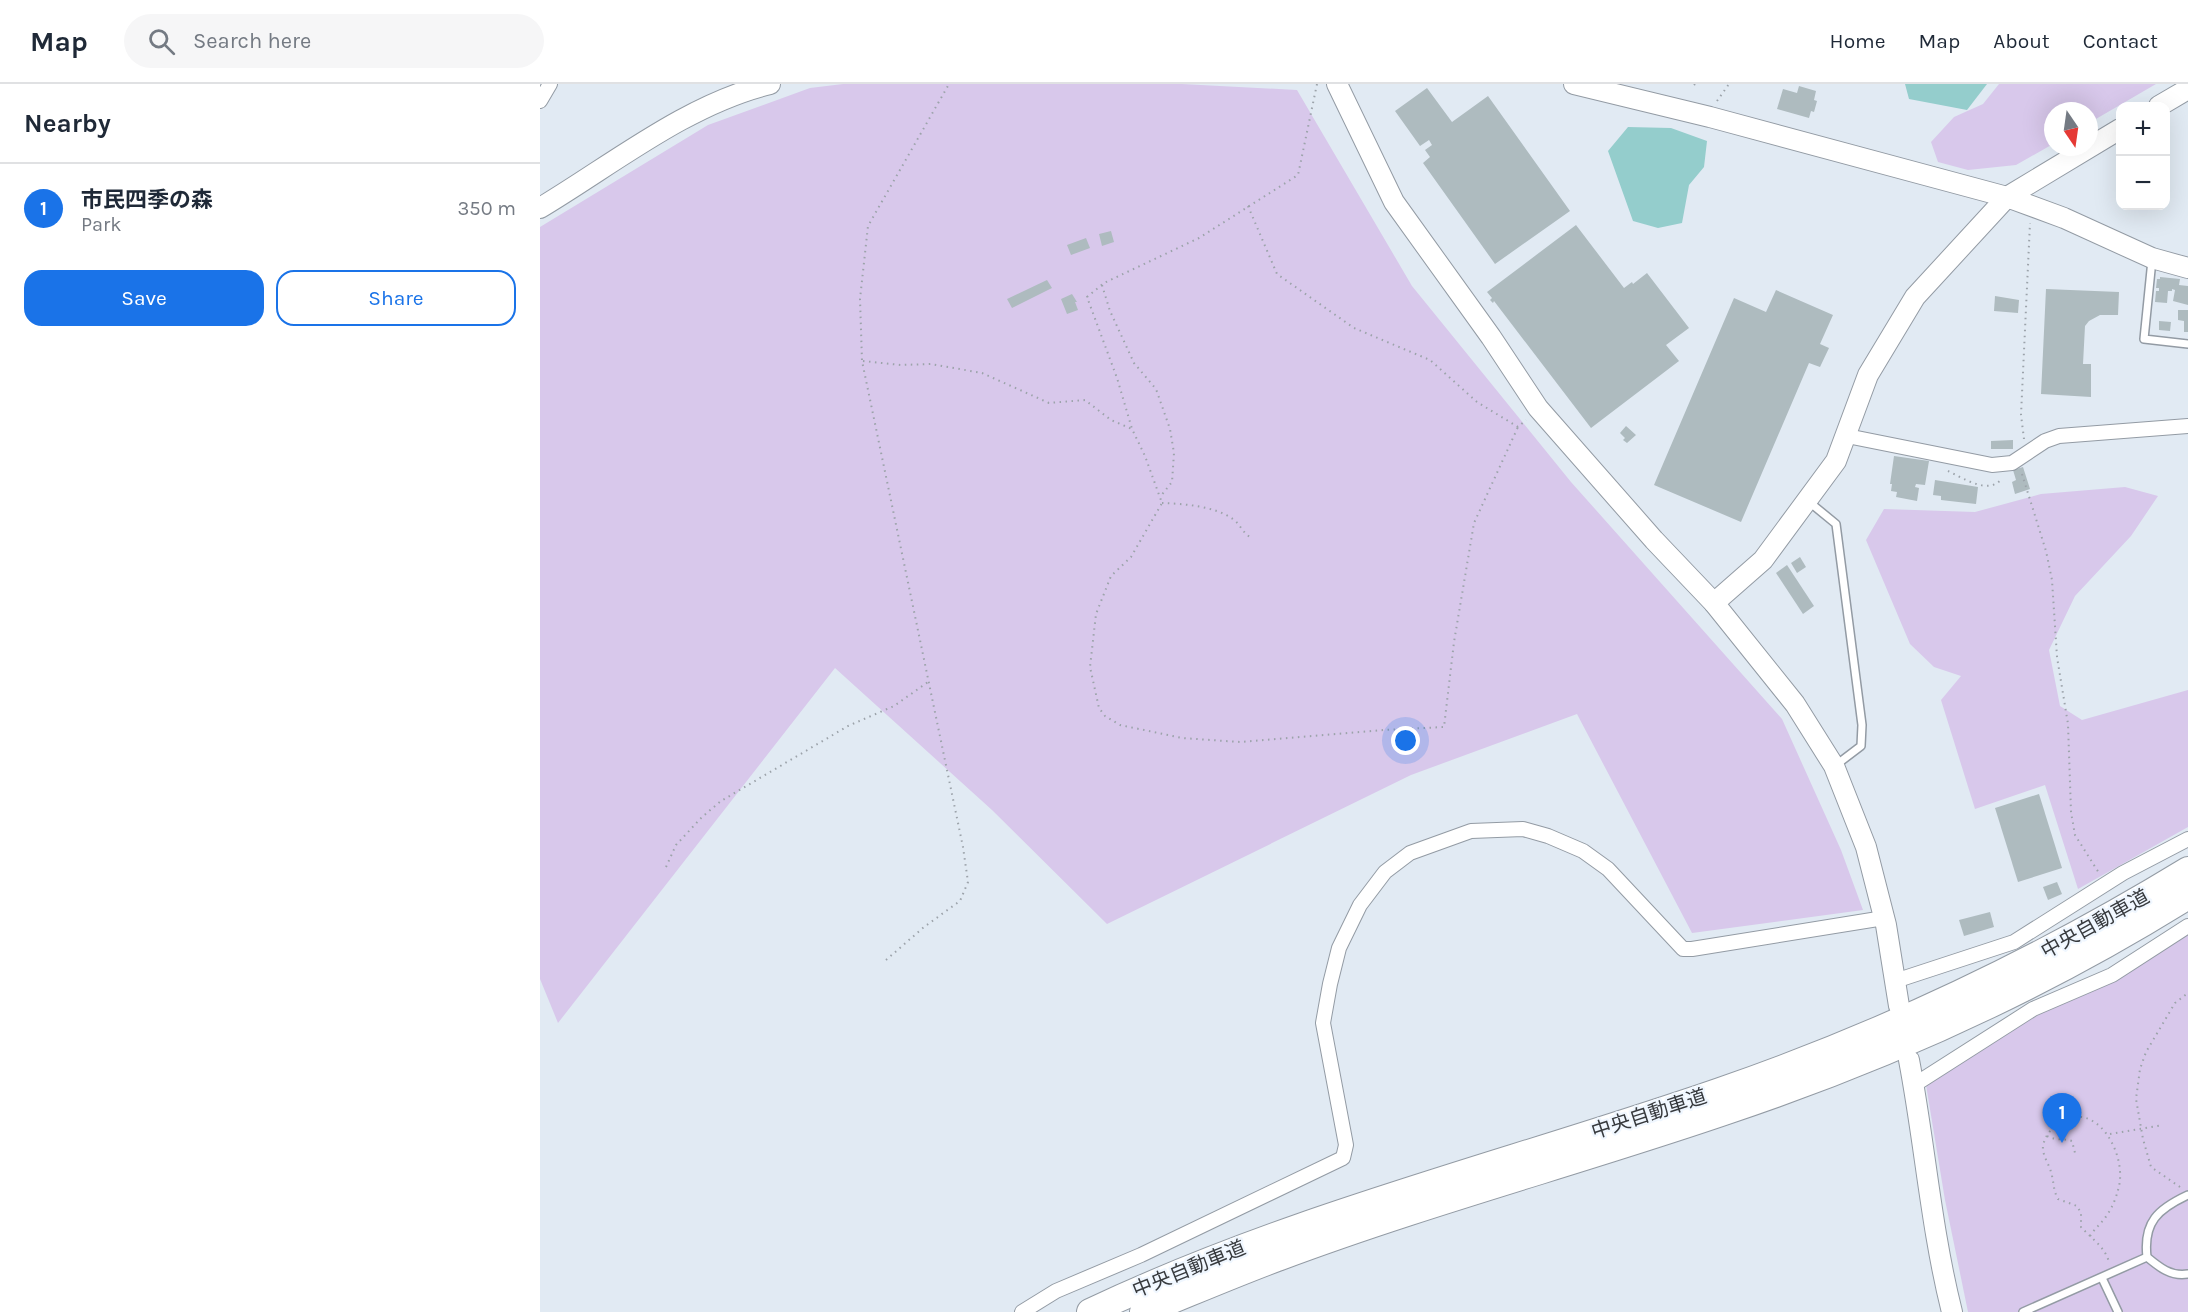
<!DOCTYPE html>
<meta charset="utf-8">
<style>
:root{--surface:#fff;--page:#f6f6f7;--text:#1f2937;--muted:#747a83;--line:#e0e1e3;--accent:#1a73e8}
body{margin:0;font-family:Karla,"Noto Sans JP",sans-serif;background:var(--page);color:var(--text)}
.controls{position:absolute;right:18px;top:18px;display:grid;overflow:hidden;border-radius:12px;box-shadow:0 6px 24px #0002}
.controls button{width:54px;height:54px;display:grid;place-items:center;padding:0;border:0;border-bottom:2px solid var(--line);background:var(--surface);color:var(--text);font:30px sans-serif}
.compass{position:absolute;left:1504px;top:18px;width:54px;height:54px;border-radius:50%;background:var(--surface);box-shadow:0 6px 24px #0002;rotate:167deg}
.you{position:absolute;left:866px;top:657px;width:21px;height:21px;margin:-15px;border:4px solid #fff;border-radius:50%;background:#1a73e8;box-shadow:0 0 0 9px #1a73e833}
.badge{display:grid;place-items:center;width:39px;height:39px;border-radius:50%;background:var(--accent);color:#fff;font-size:20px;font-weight:700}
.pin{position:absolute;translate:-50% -50px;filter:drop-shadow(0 2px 3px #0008)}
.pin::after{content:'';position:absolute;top:32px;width:21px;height:18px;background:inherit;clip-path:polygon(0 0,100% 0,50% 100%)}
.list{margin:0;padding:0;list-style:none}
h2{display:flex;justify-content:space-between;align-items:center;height:78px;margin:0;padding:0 24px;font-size:26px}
h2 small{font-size:20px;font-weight:400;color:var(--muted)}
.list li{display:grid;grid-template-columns:39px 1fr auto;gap:18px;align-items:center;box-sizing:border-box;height:90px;padding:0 24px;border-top:2px solid var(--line)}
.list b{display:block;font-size:22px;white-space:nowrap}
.list p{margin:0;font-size:20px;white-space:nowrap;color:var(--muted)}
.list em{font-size:20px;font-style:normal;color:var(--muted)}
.actions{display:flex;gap:12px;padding:18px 24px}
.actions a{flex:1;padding:14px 0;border:2px solid var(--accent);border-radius:18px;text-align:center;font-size:21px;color:var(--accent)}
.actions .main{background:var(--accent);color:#fff}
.icon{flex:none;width:33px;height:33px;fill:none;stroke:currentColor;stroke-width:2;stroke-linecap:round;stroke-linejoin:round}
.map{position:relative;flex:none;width:1648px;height:1228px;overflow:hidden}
header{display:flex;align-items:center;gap:36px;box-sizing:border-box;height:84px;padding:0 30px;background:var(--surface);border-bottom:2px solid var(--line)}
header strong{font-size:28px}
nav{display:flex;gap:33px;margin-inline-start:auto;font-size:21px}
.search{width:420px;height:54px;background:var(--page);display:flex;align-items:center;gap:15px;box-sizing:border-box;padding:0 21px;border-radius:33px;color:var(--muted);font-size:22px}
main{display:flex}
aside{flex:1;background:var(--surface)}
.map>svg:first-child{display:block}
.green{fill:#d8c8eb}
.water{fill:#94cdcc}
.building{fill:#aebbbf}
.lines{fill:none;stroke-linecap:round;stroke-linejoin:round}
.lane-casing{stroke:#939ba4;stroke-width:10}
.street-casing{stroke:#939ba4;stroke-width:16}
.secondary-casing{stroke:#939ba4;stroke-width:22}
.highway-casing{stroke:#939ba4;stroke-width:28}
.path{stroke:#9ca3aa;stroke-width:2;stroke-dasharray:1.5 4.5;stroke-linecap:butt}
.lane{stroke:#fff;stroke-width:7}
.street{stroke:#fff;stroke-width:14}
.secondary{stroke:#fff;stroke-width:20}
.highway{stroke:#fff;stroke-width:26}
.labels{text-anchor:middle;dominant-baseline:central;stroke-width:4.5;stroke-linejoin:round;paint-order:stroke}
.street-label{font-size:20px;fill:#373a3e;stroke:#f0f7ff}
</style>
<header>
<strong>Map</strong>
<div class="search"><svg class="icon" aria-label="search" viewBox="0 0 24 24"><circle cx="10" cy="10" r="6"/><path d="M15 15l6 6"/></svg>Search here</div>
<nav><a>Home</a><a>Map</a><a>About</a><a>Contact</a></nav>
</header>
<main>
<aside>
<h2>Nearby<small></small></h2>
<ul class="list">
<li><span class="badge">1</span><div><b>市民四季の森</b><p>Park</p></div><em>350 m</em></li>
</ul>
<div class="actions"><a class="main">Save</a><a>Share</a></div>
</aside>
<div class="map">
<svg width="1648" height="1228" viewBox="0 0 1648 1228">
<rect width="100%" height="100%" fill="#e1eaf3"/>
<g class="green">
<polygon points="303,0 642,0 757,6 872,202 1031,398 1242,635 1301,766 1323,826 1152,849 1037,630 871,691 567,840 452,726 295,584 18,939 0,895 0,143 168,41 270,4"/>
<polygon points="1459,0 1616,0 1549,39 1549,27 1513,27 1513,60 1476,81 1428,86 1398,78 1391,58 1414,33 1443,20"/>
<polygon points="1585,403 1618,412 1591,452 1535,512 1509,566 1520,622 1542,636 1648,606 1648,743 1538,805 1505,701 1435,725 1401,616 1421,592 1394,583 1370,560 1326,456 1344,425 1435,428 1501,410"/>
<polygon points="1648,847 1648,1228 1428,1228 1405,1116 1386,1001 1492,931"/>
</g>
<g class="water">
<polygon points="1365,0 1447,0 1427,26 1369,15"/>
<polygon points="1088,43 1131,44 1167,57 1164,83 1149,101 1142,139 1118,144 1093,137 1068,67"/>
</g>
<g class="building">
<polygon points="1259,2 1276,7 1274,16 1277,17 1274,28 1271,27 1269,34 1237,25 1243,5 1257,9"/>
<polygon points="887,4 912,38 948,12 1030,127 955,180 883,79 890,73 885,66 892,61 889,56 880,62 855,27"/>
<polygon points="1036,141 1084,204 1092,198 1093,200 1107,189 1149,244 1126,261 1139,277 1051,344 954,217 953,219 950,216 952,214 947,208"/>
<polygon points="571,147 574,158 562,162 559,150"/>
<polygon points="546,154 550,164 531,171 527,161"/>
<polygon points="1620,193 1640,195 1639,201 1648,202 1648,221 1633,217 1635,206 1632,205 1632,207 1628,207 1627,219 1615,218 1616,207 1619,207 1619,204 1616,204 1617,195 1620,195"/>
<polygon points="507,196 512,204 472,224 467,215"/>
<polygon points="1506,205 1579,208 1578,231 1560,231 1549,237 1545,242 1543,280 1551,280 1551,313 1501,310"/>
<polygon points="1236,206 1293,231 1280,260 1289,264 1280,283 1269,279 1201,438 1114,401 1194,214 1226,228"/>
<polygon points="532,210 537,218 535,218 538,226 527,230 521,215"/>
<polygon points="1455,212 1479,216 1478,229 1454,227"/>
<polygon points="1638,226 1648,226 1648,248 1644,248 1644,237 1638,236"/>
<polygon points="1619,237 1631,238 1630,247 1619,246"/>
<polygon points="1086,342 1096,351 1087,359 1083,356 1085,354 1080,349"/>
<polygon points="1473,356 1473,365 1451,365 1451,357"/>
<polygon points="1354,372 1389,377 1385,401 1376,400 1375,403 1379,404 1377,417 1356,413 1357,408 1351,407 1352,400 1350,400"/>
<polygon points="1483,383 1490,405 1475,410 1472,398 1476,396 1473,386"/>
<polygon points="1395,396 1438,403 1436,420 1401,416 1401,412 1393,411"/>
<polygon points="1260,473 1266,483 1257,489 1251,479"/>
<polygon points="1247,481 1274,522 1263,530 1236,489"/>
<polygon points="1499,710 1522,784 1478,798 1455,724"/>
<polygon points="1517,798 1522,810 1508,816 1503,803"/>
<polygon points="1450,828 1454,843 1424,852 1419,836"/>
</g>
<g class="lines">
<defs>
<g id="lane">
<polyline points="1612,176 1604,255 1648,260"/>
<polyline points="1268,417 1296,440 1322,641 1321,662 1296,681"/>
<path d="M 1648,1111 C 1618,1125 1603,1138 1607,1173 C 1619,1183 1631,1193 1648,1190"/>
<polyline points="1562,1194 1578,1228"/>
<polyline points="1483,1228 1607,1173"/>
</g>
<g id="street">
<polyline points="0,17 10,0"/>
<polyline points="1307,352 1452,381 1472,379 1505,357 1519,352 1648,342"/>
<polyline points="1355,897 1474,858 1583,789 1648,755"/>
<polyline points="1374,1001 1493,925 1572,891 1648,842"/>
<polyline points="482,1228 516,1207 601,1171 803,1074 806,1061 783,939 790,900 799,864 820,821 845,788 870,769 931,747 983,745 1008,752 1043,767 1068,785 1143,865 1152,865 1344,834"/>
</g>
<g id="secondary">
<polyline points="797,0 854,118 951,253 998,324 1114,456 1174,519 1255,620 1294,682 1326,763 1346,841 1359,922"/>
<polyline points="1034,0 1170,33 1467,113 1524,134 1612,174 1648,184"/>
<polyline points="1619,22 1648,5"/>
<path d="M 0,124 C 72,81 147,20 230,0"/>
<polyline points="1174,519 1223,476 1296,377 1328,291 1375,213 1467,113 1580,45"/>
<path d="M 1369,976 C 1385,1060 1391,1145 1412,1228"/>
</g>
<g id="highway">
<path d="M 550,1228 C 752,1132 969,1080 1180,1007 C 1345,950 1499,877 1648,786"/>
<path d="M 603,1228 C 648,1210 694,1190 740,1173 C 887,1118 1038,1078 1187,1027 C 1348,973 1504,902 1648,812"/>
</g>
</defs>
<use href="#lane" class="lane-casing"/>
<use href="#street" class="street-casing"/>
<use href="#secondary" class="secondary-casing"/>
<use href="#highway" class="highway-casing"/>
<g class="path">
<polyline points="777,0 758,91 659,154 564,199 547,213 577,294 592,345 605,372 622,419 591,473 571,492 556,530 550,583 559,624 565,632 580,641 642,654 700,658 844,646 904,643 914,558 934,439 978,343"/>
<polyline points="1154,1 1155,0"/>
<polyline points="1177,17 1189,0"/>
<polyline points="708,122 737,190 814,244 890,276 937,318 978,343 986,336"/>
<polyline points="562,201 570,227 594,279 616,305 630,345 634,369 632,398 620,413"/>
<polyline points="323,277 361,281 391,280 442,289 509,319 545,316 571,336 592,345"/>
<polyline points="1484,355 1481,331 1490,139"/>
<path d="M 1408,387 C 1423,394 1450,412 1462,394"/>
<polyline points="1482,390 1506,467 1512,496 1517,573 1528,640 1531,728 1535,751 1559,789"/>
<path d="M 622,419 C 645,420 674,422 693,435 C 700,440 702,448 710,453"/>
<polyline points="126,783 136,761 162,733 181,717 308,642 354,622 388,598"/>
<polyline points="346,876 384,843 420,817 428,798 423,763 322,277 320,215 328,142 409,0"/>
<polyline points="1570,1050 1623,1041"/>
<path d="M 1507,1052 C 1516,1057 1524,1054 1532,1057 L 1535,1069"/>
<polyline points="1640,1103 1611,1083 1603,1055 1596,1015 1600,985 1606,968 1635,919 1648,909"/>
<path d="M 1550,1152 C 1555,1144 1562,1139 1567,1131 C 1572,1124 1576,1114 1578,1106 C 1589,1072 1556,1012 1518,1040 C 1510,1046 1505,1052 1503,1062 C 1502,1071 1509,1080 1511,1088 C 1514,1098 1513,1106 1518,1115 L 1537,1122 L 1541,1129 L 1541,1143 C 1551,1154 1565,1163 1569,1178"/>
</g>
<use href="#lane" class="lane"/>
<use href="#street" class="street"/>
<use href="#secondary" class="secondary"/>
<use href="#highway" class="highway"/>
</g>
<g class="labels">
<g class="street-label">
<text transform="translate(1555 840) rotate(-29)">中央自動車道</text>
<text transform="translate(1109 1030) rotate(-18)">中央自動車道</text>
<text transform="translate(649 1185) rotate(-22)">中央自動車道</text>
</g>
</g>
</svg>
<div class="controls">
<button>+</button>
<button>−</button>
</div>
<svg class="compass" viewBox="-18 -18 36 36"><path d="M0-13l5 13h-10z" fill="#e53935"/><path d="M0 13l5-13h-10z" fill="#747a83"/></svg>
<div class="you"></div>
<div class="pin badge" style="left:1522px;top:1059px">1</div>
</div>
</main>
